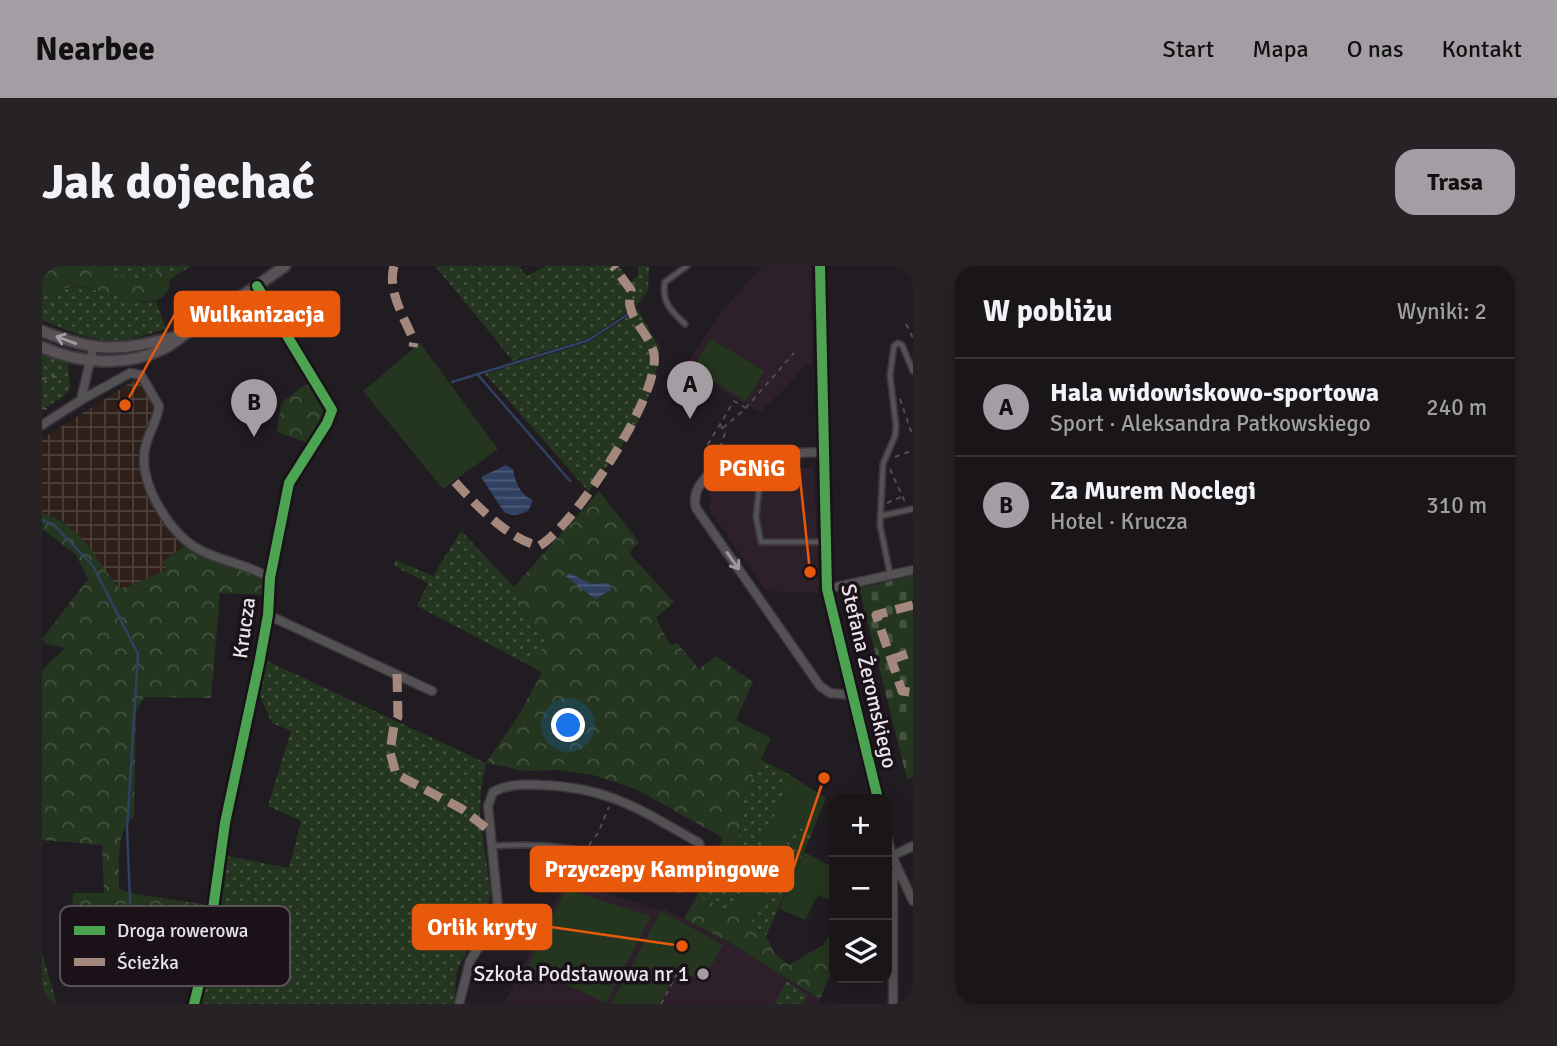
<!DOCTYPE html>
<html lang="pl">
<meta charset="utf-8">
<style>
:root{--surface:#191519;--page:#262226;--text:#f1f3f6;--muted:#9f9fa2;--line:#373438;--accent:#a49ea4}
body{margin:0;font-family:Signika,sans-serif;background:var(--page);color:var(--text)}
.controls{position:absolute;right:21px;bottom:21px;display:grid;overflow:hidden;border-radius:14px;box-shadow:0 4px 18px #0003}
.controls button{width:63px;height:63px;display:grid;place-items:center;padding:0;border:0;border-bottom:2px solid var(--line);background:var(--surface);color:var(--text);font:35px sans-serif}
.you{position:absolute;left:527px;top:460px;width:24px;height:24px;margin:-18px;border:5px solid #fff;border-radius:50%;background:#1a73e8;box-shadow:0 0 0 10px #1a73e833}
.badge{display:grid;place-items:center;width:46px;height:46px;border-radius:50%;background:var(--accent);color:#111;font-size:23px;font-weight:700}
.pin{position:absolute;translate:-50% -58px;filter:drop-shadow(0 2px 4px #0008)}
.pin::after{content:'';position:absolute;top:37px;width:24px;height:21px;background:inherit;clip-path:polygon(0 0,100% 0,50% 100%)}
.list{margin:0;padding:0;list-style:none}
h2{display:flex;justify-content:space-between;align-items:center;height:91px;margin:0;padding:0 28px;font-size:30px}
h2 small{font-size:23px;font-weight:400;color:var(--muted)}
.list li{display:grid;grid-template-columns:46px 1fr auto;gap:21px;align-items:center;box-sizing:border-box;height:98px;padding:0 28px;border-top:2px solid var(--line)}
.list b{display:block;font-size:26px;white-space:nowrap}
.list p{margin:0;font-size:23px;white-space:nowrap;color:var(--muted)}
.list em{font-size:23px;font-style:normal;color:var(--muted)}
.icon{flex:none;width:38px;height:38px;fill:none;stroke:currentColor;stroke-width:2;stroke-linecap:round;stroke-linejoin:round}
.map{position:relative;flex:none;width:871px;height:738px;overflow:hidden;border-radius:21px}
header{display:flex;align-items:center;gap:42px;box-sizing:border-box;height:98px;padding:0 35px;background:var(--accent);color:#111}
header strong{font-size:33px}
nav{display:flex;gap:38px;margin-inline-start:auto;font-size:24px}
.intro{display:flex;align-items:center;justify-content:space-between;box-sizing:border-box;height:168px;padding:0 42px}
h1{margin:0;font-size:49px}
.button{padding:18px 32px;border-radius:21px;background:var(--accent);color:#111;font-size:24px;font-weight:700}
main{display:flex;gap:42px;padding:0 42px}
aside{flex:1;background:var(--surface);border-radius:21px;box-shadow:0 4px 18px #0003}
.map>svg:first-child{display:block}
.built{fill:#2d202b}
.industrial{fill:url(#industrial-grid)}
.grass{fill:url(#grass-dots)}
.forest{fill:url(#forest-crowns)}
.cemetery{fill:url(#cemetery-stones)}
.garden{fill:#24361f}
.water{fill:url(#water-rules)}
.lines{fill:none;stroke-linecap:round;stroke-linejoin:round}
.stream{stroke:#304163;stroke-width:2.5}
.lane-casing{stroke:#3b363b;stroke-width:8}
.street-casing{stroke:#3b363b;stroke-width:11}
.secondary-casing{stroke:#3b363b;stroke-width:14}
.path{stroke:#514d51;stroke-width:2;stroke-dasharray:5 5;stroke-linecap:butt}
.lane{stroke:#545154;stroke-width:4.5}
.street{stroke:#545154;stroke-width:8}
.secondary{stroke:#585257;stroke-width:10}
.quiet{stroke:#a5887d;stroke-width:9;stroke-dasharray:18 9;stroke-linecap:butt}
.cycleway-casing{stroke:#1a1119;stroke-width:15}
.cycleway{stroke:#4ca352;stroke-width:10}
.oneway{stroke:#a29ba0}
.oneway2{stroke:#a09a9f}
.poi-dot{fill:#a49ea4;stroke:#1a1119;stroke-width:2.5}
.labels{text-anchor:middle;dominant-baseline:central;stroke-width:7;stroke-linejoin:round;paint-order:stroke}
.street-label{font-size:21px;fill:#ebe4ea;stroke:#1a1119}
.poi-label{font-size:21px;fill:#ebe4ea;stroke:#1a1119;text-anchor:end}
.key{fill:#1a1119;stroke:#595058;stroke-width:2}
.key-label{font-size:19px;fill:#ebe4ea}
.leader{fill:none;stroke:#e8590c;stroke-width:2.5}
.callout-dot{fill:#e8590c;stroke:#1a1119;stroke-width:2.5}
.callout{fill:#e8590c;stroke:#e8590c;stroke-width:2.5}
.callout-label{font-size:23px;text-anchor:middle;font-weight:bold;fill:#fff}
</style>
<header>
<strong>Nearbee</strong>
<nav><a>Start</a><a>Mapa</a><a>O nas</a><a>Kontakt</a></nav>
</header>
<div class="intro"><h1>Jak dojechać</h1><a class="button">Trasa</a></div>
<main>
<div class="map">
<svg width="871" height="738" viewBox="0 0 871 738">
<defs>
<pattern id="industrial-grid" width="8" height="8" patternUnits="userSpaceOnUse" patternTransform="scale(1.75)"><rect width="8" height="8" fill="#2e2018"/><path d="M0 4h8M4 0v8" fill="none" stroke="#4c403a"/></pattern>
<pattern id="grass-dots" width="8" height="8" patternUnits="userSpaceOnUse" patternTransform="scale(1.75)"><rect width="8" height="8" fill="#24361f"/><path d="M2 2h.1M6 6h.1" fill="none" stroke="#445340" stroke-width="1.8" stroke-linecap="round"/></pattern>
<pattern id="forest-crowns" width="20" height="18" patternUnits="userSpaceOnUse" patternTransform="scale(1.75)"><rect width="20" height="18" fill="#24361f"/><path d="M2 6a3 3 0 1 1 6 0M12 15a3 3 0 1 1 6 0" fill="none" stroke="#445340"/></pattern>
<pattern id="cemetery-stones" width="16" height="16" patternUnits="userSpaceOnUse" patternTransform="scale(1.75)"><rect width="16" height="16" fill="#24361f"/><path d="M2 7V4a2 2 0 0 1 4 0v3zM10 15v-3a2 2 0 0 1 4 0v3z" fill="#445340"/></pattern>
<pattern id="water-rules" width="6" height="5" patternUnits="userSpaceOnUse" patternTransform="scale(1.75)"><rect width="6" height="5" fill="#304163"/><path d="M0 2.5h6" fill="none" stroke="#4e5c7a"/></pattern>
</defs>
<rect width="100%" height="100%" fill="#211c21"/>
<g class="built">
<polygon points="720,0 769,0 769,46 767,49 771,56 770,100 764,99 742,123 719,145 715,145 642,102 677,49"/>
<polygon points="705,202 772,202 777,327 724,325 668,245 668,215 687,205"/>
<polygon points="523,615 619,644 623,643 685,675 778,733 775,738 462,738"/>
</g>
<polygon class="industrial" points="96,112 113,138 100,177 98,195 108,233 144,280 120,294 126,304 85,321 77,322 19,253 0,247 0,173"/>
<g class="grass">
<polygon points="55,0 149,0 128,13 120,2 97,14 69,8"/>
<polygon points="393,0 476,0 485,10 504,0 577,0 589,16 596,10 596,0 607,0 606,25 594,40 547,72 471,95"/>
<path d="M 36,20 L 101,36 L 114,35 L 124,63 C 112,66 99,71 86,73 C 57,79 26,65 0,54 L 0,32 L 8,27 Z"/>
<polygon points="596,44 618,82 616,98 604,139 593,161 547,226 443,108 548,76"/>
<polygon points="0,87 26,97 28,123 22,130 0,144"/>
<polygon points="419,265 472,321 477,344 501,368 507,377 483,397 375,340 386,317 352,300 354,294 391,310"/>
<path d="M 221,393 L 444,497 L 439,524 L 438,552 L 449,628 L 444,646 L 415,705 L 412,738 L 154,738 L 180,589 L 247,602 L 259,555 L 226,540 L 249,465 L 230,457 C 217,428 214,426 221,393 Z"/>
<polygon points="719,494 750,510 690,647 672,637 654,631 681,572 687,581 695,584 702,529"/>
<polygon points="753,559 770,567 724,670 709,658"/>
<polygon points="0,680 0,687 15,738 0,738"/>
<polygon points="745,715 765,729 761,738 732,738"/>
</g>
<g class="forest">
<path d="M 0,0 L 55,0 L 69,8 L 97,14 L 121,2 L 128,13 C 127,16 128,20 126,24 C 113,51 59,22 37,20 C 26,20 9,27 0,32 Z"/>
<polygon points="268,115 286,144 284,153 268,178 235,166 239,137"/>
<polygon points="557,225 597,276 587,287 632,336 614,352 628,379 635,377 657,403 674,390 711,416 694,454 729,472 702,529 695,584 687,581 681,572 596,524 551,509 517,504 484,505 444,497 475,452 500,407 483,397 507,377 501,368 477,344 472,321"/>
<path d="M 0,247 C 40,259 52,292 77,322 L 85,321 L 125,304 L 120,295 L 144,280 L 156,287 L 219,308 L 222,314 L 223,329 L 178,327 L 169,432 L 102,431 L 94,446 L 92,550 C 72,569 78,597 77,623 L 94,628 L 166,639 L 157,700 L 69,695 L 63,663 L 29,663 L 31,627 L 62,627 L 60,579 L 0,574 L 0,404 L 23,382 L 4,378 L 0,373 L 46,313 L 34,289 L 0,263 Z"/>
<polygon points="654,631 672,637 709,658 724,670 732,687 747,699 781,679 792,663 792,699 778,733 685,675 642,653"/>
</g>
<polygon class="cemetery" points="871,310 871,511 865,513 817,322"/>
<g class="garden">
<polygon points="669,73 722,105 704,135 651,103"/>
<polygon points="378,77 456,183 401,223 321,125"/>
<polygon points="750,510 784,532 770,567 753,559 709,658 690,647"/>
<polygon points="762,586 792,602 792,636 776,629 763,654 737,643"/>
<polygon points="524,623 609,650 564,737 486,700"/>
<polygon points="619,645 681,679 660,716 636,703 617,738 569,738"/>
</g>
<g class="water">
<path d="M 464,199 L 471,203 C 473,216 478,229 491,234 L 486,245 C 478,249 470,251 462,246 L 439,211 Z"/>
<polygon points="527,307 550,318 567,317 569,324 553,333 524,310"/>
</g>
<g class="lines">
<g class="stream">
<polyline points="436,109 528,215"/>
<polyline points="410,116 547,74 594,43"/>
<polyline points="0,254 12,259 51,300 96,388 85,564 90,677"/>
</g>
<defs>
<g id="lane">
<path d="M 643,58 C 630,46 619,36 623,16 L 645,0"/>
<polyline points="718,214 714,251 719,276 783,276"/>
<polyline points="838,250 871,243"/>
<polyline points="848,308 838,259 841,198 853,170 854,160 848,109 852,80 856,77 860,79 871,105"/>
<path d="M 451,580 C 494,577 538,580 579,596 C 591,600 628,623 637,623 C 654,623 663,602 663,587 L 658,577"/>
</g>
<g id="street">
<polyline points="778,0 785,323 836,533"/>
<polyline points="39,134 51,82"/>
<path d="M 0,159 L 39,134 L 88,107 L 99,109 L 117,140 C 115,158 102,172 102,191 C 101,223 129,269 158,284 C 180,296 206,298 228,312"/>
<path d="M 781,186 L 701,189 C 680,196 647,216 654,242 L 778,420 L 788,427 L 810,429"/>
<polyline points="785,323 871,304"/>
<polyline points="226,349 390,425"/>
<polyline points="845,570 850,590 871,635"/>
<polyline points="850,590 871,580"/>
<polyline points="152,738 165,686 183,557 217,398 226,349 228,312 247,217 285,157 290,144 215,20"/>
<path d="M 417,738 L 428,695 L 452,657 L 456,642 L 446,540 L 451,526 C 465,518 482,518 498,519 C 567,521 599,544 657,577"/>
<polyline points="851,738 851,616 855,602"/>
</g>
<g id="secondary">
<path d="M 0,65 C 55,87 77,85 133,71"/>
<path d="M 0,81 C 38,98 83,101 121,83 C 134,76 145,66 157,58 C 186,40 215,20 243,0"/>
</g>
</defs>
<use href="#lane" class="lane-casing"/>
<use href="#street" class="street-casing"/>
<use href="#secondary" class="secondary-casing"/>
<g class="path">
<polyline points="864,58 871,72"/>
<polyline points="0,113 16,110"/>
<polyline points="858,133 871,171"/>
<polyline points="0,142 5,143"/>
<polyline points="681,162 702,144 752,87"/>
<polyline points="670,188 680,177 683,167 678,158"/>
<polyline points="853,191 871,184"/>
<polyline points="674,193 663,183 692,135 704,142"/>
<polyline points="848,203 863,236"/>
<polyline points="845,237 859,231"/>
<polyline points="547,579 556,567 567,541"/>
<polyline points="619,738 637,704"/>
</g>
<use href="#lane" class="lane"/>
<use href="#street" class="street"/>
<use href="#secondary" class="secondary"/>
<g class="quiet">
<path d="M 352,0 C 345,25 362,51 372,75 L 371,81"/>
<path d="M 413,216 C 434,239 466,273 497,280 C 532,260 619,129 612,88 C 609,71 591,57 588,40 C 587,35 588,29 589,24 L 571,0"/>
<polyline points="871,339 834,349 860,425 868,426 871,433"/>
<polyline points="848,394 871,386"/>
<polyline points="355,408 356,451 352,459 348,486 354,508 420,543 448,565"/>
</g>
<defs>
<g id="cycleway">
<polyline points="778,0 785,323 836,533"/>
<polyline points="152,738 165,686 183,557 217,398 226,349 228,312 247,217 285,157 290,144 215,20"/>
</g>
</defs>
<use href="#cycleway" class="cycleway-casing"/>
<use href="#cycleway" class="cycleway"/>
</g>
<defs><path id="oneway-shaft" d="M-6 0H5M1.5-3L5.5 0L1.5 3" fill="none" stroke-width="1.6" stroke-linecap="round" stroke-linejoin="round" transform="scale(1.75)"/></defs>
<use class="oneway" href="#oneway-shaft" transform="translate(24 74) rotate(-160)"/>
<use class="oneway2" href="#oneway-shaft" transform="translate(691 295) rotate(55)"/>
<circle class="poi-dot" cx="661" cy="708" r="7"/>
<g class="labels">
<g class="street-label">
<text transform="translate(202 362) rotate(-82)">Krucza</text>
<text transform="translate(827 410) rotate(77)">Stefana Żeromskiego</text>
</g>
<g class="poi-label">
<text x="647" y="708">Szkoła Podstawowa nr 1</text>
</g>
</g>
<rect x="18" y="640" width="230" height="80" rx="10" class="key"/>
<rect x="32" y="660" width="31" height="9" fill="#4ca352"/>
<rect x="32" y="692" width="31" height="8" fill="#a5887d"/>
<g class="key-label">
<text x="75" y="671">Droga rowerowa</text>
<text x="75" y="703">Ścieżka</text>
</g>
<path class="leader" d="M83 139L133 48M768 306L757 202M782 512L751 603M640 680L509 661"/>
<g class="callout-dot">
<circle cx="83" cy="139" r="7"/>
<circle cx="768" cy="306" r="7"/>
<circle cx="782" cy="512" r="7"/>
<circle cx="640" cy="680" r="7"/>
</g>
<g class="callout">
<rect x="133" y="26" width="164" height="44" rx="7"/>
<rect x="663" y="180" width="94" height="44" rx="7"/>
<rect x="489" y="581" width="262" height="44" rx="7"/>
<rect x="371" y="639" width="138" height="44" rx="7"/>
</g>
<g class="callout-label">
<text x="215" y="56">Wulkanizacja</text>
<text x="710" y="210">PGNiG</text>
<text x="620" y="611">Przyczepy Kampingowe</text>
<text x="440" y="669">Orlik kryty</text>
</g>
</svg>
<div class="controls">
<button>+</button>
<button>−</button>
<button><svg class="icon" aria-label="layers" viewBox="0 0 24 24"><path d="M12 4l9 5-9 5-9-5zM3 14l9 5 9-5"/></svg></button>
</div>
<div class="you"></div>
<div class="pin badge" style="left:648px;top:153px">A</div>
<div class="pin badge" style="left:212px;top:171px">B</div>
</div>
<aside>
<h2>W pobliżu<small>Wyniki: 2</small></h2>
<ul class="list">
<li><span class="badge">A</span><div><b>Hala widowiskowo-sportowa</b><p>Sport · Aleksandra Patkowskiego</p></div><em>240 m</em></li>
<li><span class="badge">B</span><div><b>Za Murem Noclegi</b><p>Hotel · Krucza</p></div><em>310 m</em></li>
</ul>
</aside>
</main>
